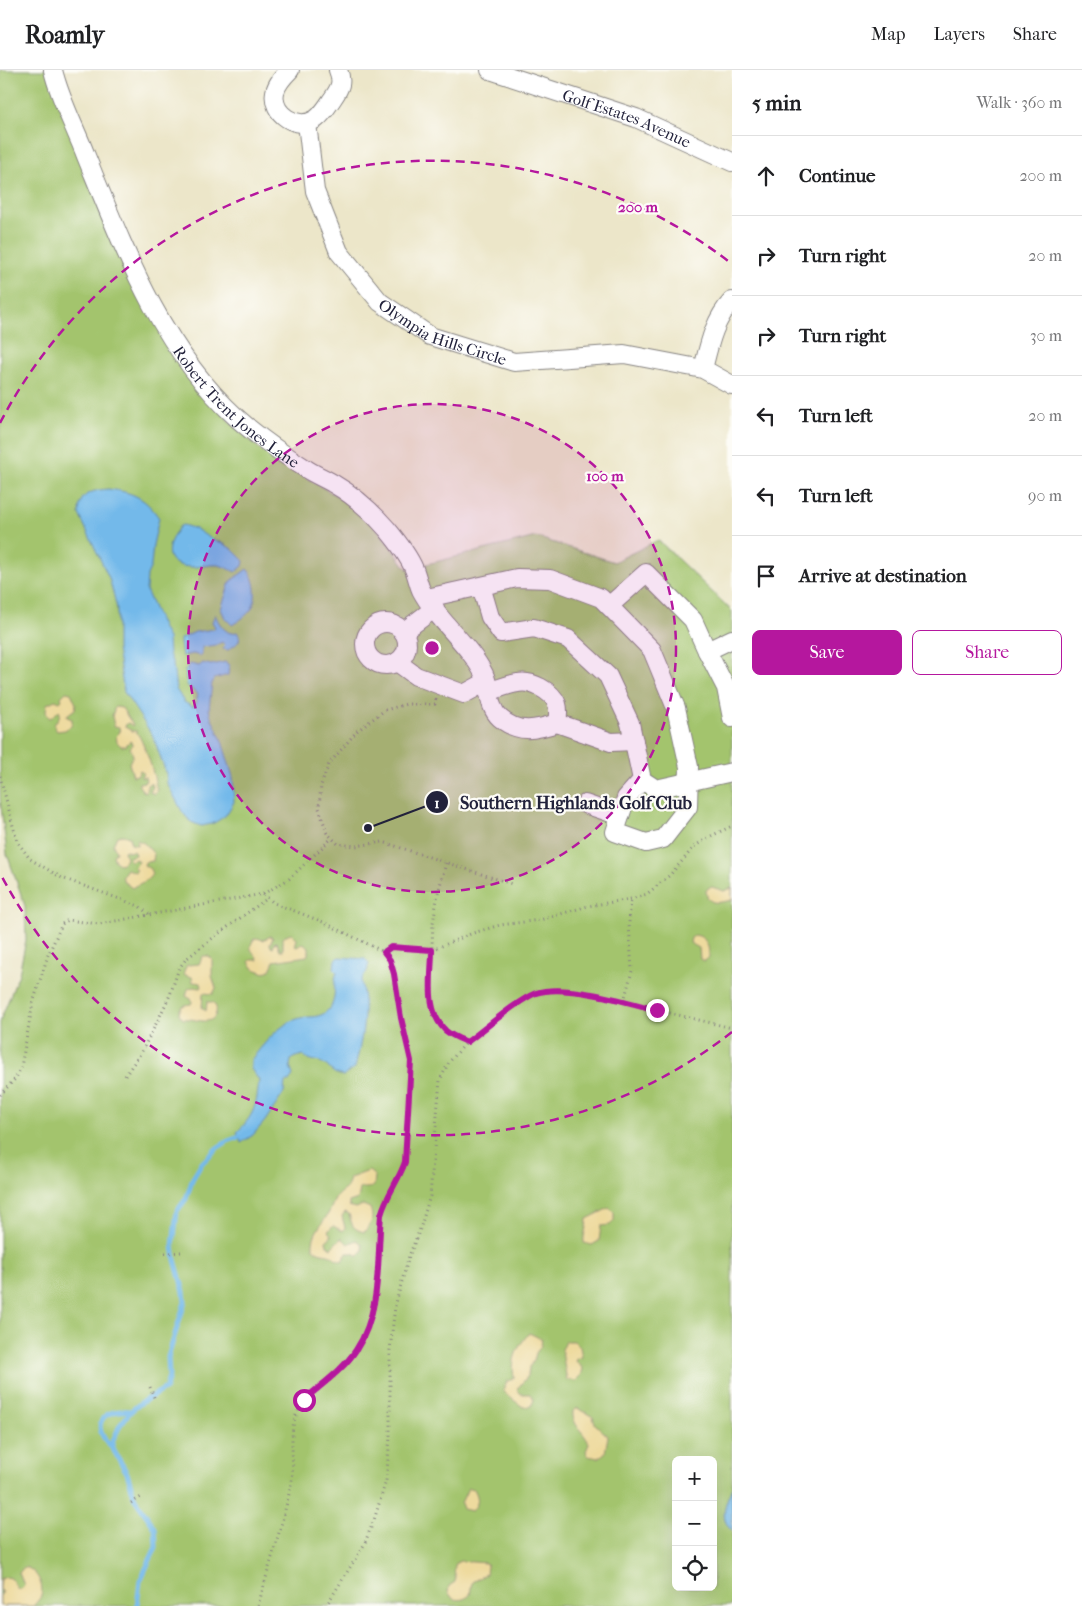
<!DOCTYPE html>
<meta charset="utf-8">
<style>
:root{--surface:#fff;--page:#f2f2f2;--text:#202124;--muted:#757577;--line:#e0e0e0;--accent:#b5179e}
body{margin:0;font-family:"IM FELL French Canon",serif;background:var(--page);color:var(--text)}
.controls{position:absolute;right:15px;bottom:15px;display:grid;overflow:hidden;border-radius:8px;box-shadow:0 5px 20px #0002}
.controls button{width:45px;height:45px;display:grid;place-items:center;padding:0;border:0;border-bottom:1px solid var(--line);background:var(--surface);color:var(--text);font:25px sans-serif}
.stop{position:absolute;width:15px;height:15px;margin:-11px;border:4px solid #b5179e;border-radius:50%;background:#fff}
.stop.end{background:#b5179e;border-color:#fff;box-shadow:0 1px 5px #0008}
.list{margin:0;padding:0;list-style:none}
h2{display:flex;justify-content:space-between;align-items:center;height:65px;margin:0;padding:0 20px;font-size:21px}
h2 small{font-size:16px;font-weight:400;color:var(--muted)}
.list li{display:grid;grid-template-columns:32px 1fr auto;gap:15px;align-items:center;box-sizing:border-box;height:80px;padding:0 20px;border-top:1px solid var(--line)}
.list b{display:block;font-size:19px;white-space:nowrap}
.list em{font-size:16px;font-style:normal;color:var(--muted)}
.actions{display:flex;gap:10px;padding:15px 20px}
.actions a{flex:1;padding:11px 0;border:1px solid var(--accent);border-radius:8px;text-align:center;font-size:18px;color:var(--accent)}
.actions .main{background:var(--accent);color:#fff}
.icon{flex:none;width:28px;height:28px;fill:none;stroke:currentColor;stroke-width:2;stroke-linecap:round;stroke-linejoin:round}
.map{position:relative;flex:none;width:732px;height:1536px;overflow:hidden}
header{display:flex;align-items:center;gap:30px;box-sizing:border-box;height:70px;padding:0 25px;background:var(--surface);border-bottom:1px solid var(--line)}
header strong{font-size:24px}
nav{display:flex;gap:28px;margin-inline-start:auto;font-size:18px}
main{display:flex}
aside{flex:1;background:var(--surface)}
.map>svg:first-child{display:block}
.green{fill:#a3c46d;stroke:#627354;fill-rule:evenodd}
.sand{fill:#eeda9e;stroke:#887e6c}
.water{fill:#73b9ea;stroke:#4a6e92}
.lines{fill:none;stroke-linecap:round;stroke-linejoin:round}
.stream{stroke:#73b9ea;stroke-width:5}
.minor-casing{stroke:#878482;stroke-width:20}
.path{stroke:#878482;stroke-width:3;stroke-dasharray:1 4;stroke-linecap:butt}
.minor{stroke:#fff;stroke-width:18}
.route{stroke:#b5179e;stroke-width:6}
.ring{fill:none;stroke:#b5179e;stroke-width:2.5;stroke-dasharray:9 6}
.labels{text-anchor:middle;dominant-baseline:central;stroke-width:4.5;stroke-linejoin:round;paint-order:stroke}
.street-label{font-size:16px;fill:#22223b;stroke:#fdfcf7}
.centre{fill:#b5179e;stroke:#fdfcf7;stroke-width:2.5}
.ring-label{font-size:15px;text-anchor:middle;font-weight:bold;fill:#b5179e;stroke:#fdfcf7;stroke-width:4.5;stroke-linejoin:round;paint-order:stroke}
.leader{fill:none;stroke:#22223b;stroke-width:2}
.callout-dot{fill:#22223b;stroke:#fdfcf7;stroke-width:2}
.mark-label{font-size:15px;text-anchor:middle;font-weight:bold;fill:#fff}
.callout-label{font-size:18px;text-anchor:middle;font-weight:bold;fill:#22223b;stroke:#fdfcf7;stroke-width:4.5;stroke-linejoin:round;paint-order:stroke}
</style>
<header>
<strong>Roamly</strong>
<nav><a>Map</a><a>Layers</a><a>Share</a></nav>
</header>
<main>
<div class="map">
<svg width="732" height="1536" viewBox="0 0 732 1536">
<rect width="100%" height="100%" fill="#fdfcf7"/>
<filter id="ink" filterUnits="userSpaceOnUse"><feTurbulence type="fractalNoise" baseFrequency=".02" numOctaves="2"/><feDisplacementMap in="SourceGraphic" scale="10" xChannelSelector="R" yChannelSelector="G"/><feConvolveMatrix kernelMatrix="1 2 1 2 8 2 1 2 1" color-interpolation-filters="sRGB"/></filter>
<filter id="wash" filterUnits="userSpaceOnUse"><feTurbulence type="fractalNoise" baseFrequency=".0096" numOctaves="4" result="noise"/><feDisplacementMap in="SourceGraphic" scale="20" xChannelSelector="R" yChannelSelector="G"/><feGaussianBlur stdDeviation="1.12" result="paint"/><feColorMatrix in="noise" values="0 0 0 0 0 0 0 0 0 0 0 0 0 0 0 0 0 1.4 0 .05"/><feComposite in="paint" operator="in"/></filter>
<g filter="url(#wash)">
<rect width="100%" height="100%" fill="#ece6c9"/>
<path class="green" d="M 0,0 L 48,0 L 163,266 L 192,312 L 232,354 L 262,381 L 340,428 L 374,454 L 407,499 L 536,467 L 614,492 L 658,470 L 732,541 L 732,1536 L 0,1536 L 0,951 L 19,904 L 26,870 L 25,836 L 7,784 L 0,729 ZM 676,1390 L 713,1390 L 713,1517 L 676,1517 Z"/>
<g class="sand">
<path d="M 66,622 L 71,623 L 76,634 L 75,639 L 67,645 L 67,647 L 72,649 L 72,655 L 65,660 L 57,661 L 55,658 L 54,655 L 59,647 L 60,642 L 59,641 C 55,643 54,646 50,648 C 45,645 46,640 47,634 L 55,630 L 60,632 L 62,630 L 61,627 Z"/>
<path d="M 115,637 L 122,638 L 133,655 L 132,656 L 129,653 L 126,654 L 125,657 L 132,661 L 136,661 C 146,676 154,703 157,721 L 155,724 L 150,722 L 153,717 L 152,714 L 148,714 L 146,722 L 143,721 L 139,716 L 139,713 L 145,712 L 146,710 L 145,707 L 141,707 L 143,702 L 140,700 L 138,705 L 133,706 L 129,693 L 133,685 L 130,678 L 133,674 L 130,671 L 125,676 L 121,676 L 117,672 L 116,666 L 120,662 L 119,657 L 114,656 L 112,646 Z"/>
<path d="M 123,765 L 129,767 L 131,774 L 137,775 L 137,770 L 144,773 L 154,784 L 153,791 L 145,792 L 144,795 L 150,799 L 152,804 C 147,813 140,812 132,818 L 124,812 L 122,806 L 127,799 L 135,802 L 137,800 L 134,797 L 139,792 L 138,790 L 136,789 L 131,791 L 129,790 L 129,787 L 135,785 L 134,782 L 132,781 L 129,782 L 126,780 L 124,781 L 126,788 L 123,793 L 119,794 L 115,791 L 113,786 L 116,781 L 113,775 L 117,766 Z"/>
<path d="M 712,817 L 724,821 L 732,818 L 732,830 C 721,832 707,837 706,821 L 708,818 Z"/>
<path d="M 292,863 L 297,869 L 295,876 L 297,877 L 303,873 L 309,877 L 309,882 L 307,886 L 274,891 L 270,900 L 265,903 L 254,899 L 249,892 L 251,890 L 258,890 C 255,881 246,881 254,869 L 257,868 L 263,870 L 271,866 L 273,868 L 270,874 L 271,877 L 273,878 L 274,873 L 277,872 L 280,880 L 283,881 L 283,868 L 288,864 Z"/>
<path d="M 695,865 C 707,867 709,876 709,887 L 705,891 L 700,889 L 699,878 L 690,873 L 691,868 Z"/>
<path d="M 203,886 L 209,886 L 212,889 L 212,906 L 216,918 L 213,924 L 203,923 L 202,938 L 206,941 L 207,932 L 213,932 C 216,936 217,938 216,943 C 212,958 193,947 183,949 L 179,944 C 180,935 184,935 191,934 L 192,932 L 191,929 L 186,926 L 188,919 L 193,917 L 201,918 L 202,917 L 201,913 L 193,912 L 192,907 L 185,905 L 184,901 L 187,895 L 199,894 Z"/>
<path d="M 369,1101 L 375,1106 L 374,1116 C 369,1119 364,1117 360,1119 L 358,1129 L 349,1132 L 349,1136 L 355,1138 L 363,1135 L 370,1138 C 374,1148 372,1155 364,1162 C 352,1159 352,1155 349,1144 L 345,1142 L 342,1146 L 345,1158 L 343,1161 L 333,1156 L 328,1161 L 331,1165 L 331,1167 L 326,1171 L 327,1175 L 331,1178 L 340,1169 L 343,1169 L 348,1174 L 357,1170 L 362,1174 L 363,1180 L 359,1186 L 352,1183 L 347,1183 L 342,1191 L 336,1189 C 329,1180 321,1187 313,1178 C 312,1163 321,1156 328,1144 C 332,1138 333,1131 337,1126 C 345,1117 347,1122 350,1108 Z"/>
<path d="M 609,1138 L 614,1142 L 614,1151 L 610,1155 L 601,1156 L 599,1171 L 592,1175 L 584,1173 C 583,1164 587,1158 587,1149 Z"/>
<path d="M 529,1263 L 542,1269 L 541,1276 L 536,1283 L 534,1291 L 529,1297 L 528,1306 L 517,1319 L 521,1324 L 530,1324 L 534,1330 L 531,1336 L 523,1337 L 508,1326 L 503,1320 L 507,1312 L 514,1308 C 511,1288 517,1278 529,1263 Z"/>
<path d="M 566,1271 L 574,1271 L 580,1277 L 582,1287 L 575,1290 L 583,1299 L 581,1306 L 576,1311 L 567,1310 C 566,1306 562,1283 562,1279 C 563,1278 566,1272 566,1271 Z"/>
<path d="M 578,1338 L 593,1347 L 595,1354 L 608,1366 L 605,1383 L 598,1388 L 588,1386 L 586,1381 L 589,1374 C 585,1362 571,1355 573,1341 Z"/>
<path d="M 468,1418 L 474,1419 C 479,1428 479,1433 472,1441 L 463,1439 L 461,1433 Z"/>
<path d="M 460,1491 L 486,1493 L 487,1496 L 486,1504 L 472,1512 L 470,1525 C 464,1530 460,1530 453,1529 L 448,1522 L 449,1516 L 455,1512 C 457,1505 452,1502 456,1493 Z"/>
<path d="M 24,1497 C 35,1498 45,1515 41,1526 C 39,1530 36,1533 33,1536 L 0,1536 L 0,1526 L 2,1523 L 0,1518 L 1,1509 L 6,1507 L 11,1508 L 17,1518 L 20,1520 L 24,1515 L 19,1503 Z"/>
</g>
<g class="water">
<path d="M 108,419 C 132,422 145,427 159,448 L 153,475 L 151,496 L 147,505 L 146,520 L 164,561 L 168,568 L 169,584 L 173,594 L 176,619 L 184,632 L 193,637 L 195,636 L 198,625 L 187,615 L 185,600 L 190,594 L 199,596 L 203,593 L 211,595 L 225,592 L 229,595 L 228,605 L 214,609 L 212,613 L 209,639 L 211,647 L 221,668 L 233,707 L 234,732 L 226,745 L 219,750 L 212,754 L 201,756 L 191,752 L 183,743 L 167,713 L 166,703 L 153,666 L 124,622 L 117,579 L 117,539 L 114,526 L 109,508 L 79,444 C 79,424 89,421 108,419 Z"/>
<path d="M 183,455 L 196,459 L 208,467 L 224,474 L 232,479 L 244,491 L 243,496 L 236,502 C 230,500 224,496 218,495 C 208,494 199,498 190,497 C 160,495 166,474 180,456 Z"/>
<path d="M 247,499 C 256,508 258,530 251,540 C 246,546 239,551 232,555 L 225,548 L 221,539 L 229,515 L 232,510 Z"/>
<path d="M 215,544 C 218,552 222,559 230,563 L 237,562 C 244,571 235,575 228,580 L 223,579 L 225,575 L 222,572 L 216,575 L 202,577 L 202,584 L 200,586 L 193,584 L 182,586 L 180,573 L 180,569 L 195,562 L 214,559 L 215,557 L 212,552 Z"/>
<path d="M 339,887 L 365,889 L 369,893 L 367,901 L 361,911 C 368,940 362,969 355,998 L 343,1006 C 329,1003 331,997 322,993 C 315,990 309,991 303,985 L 296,987 L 291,990 L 290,996 L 293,1005 L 289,1012 L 285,1012 L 284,1023 L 265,1051 L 253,1065 L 241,1073 L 237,1062 C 255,1045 257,1033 259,1010 L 251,999 L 251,990 C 263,975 278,955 297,949 C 308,945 320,950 329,939 C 338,929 332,914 337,902 L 334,899 L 335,890 Z"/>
<path d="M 732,1417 L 732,1461 C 718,1447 726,1433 732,1417 Z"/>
</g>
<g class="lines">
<g class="stream">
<path d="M 112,1378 C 89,1354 102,1339 131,1341"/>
<polyline points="137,1536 140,1511 156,1477 155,1458 135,1429 127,1403 114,1381 112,1373 120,1355 131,1341 142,1332 166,1318 169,1306 168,1287 185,1232 184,1222 175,1190 173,1176 177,1141 186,1129 193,1108 202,1093 217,1078 228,1071 239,1067"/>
</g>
</g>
</g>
<g filter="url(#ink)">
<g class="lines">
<defs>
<g id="minor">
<path id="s1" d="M 53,0 C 60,30 75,57 86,86 C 124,179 161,279 237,348 C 259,368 283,384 308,400 C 316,405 326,409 334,414 C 355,426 372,442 387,459 C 397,471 408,485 414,499 C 417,506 418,513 421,520 C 436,549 469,574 484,604 C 491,619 487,636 500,648 C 518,664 536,660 557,653"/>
<path d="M 290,0 C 284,6 277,13 275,22 C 271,44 297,61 316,49 C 323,44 328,35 333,28 C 340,18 343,12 338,0"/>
<path id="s2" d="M 490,0 L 636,48 L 732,92"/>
<path id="s3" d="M 307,53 L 315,121 L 339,182 L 380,232 L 430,266 L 514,292 L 624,284 L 703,299 L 732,315"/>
<path d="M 703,299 C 709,275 714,250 732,231"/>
<polyline points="427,528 517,508 550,509 601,528 652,580 676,638 689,697 688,737 663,769 646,773 615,762 626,728 642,710 630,653 608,606 568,569 534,558 501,563 490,547 481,516"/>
<polyline points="609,536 646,503 693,550 707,581 732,569"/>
<circle cx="386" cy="574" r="21"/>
<polyline points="403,562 435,538"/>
<polyline points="707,581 726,618 732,648"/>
<polyline points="397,592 416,606 464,624 486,612"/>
<path d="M 488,622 C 498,619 508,614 518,613 C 531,610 552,621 557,634 C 559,640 558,647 557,653"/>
<polyline points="557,653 611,672 634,671"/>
<polyline points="642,710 656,719 732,702"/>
<polyline points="585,734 620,746"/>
</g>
</defs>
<use href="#minor" class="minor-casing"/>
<g class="path">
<polyline points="436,629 435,634 407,634 385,640 357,661 329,694 321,715 319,738 327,763 338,774 356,776 383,772 512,814"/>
<polyline points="0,706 17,771 30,789 62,808 139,836 150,845"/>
<polyline points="446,793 438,823 433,853 430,921 434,944 447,962 467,972"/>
<polyline points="384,882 391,877 432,880 473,863 500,855 540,850 588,836 631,829 647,824 670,805 695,776 711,766 732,756"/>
<polyline points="624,931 632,901 629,853 631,829"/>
<polyline points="125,1006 142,981 159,948 170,925 179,898 186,889 218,864 268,828"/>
<polyline points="0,1025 16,1008 21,997 33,933 48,885 62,854 68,850 99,854 263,824 289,809 332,768"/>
<polyline points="165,1183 182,1182"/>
<polyline points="150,1317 155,1330"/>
<polyline points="131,1433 143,1426"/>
<path d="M 258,1536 C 269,1496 282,1456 291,1415 C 296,1392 287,1365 297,1343 C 304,1329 316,1321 328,1311 C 352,1290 365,1269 374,1238 L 381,1145 C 386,1126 399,1110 405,1092 L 411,991 L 401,948 L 394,904 L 390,890 L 384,882 L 323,852 L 274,833 L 263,824"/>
<polyline points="326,1536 364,1475 374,1450 386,1411 390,1367 390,1280 395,1236 409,1186 420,1159 430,1126 440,1010 449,992 467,972 512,938 536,923 560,920 595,925 732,958"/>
</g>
<use href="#minor" class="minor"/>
</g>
</g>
<g class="lines" filter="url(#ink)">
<path class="route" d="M 304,1330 C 322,1314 343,1300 356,1280 C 382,1241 377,1189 381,1145 C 386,1126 399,1110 405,1092 L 411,991 L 401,948 L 394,904 L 390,890 L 384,882 L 391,877 L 432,880 C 432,907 424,940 446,961 C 452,966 460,969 467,972 C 485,959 516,931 536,923 C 564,913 628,932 657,940"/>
</g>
<circle cx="432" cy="578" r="244" fill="#b5179e" fill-opacity=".12"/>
<g class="ring">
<circle cx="432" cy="578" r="244"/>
<path d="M732 962A487 487 0 0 1 0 803M0 353A487 487 0 0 1 732 194"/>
</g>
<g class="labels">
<g class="street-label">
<text stroke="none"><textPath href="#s2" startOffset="145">Golf Estates Avenue</textPath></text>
<text stroke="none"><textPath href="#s3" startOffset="269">Olympia Hills Circle</textPath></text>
<text stroke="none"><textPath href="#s1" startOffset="389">Robert Trent Jones Lane</textPath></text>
</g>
</g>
<circle cx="432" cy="578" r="8" class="centre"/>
<g class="ring-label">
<text x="638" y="142">200 m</text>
<text x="605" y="411">100 m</text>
</g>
<path class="leader" d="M368 758L437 732"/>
<g class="callout-dot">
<circle cx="368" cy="758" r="5"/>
<circle cx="437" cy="732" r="12"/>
</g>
<g class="mark-label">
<text x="437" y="738">1</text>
</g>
<g class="callout-label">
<text x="576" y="739">Southern Highlands Golf Club</text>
</g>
</svg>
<div class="controls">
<button>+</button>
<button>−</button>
<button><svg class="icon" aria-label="locate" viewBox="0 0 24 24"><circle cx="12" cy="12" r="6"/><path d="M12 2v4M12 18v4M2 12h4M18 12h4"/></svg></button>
</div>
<div class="stop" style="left:304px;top:1330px"></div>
<div class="stop end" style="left:657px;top:940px"></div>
</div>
<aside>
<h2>5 min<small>Walk · 360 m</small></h2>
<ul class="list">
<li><svg class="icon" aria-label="ahead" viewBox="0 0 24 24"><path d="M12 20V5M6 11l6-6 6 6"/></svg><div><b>Continue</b></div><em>200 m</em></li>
<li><svg class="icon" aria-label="right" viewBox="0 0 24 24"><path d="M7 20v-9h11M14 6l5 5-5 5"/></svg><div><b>Turn right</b></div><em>20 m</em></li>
<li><svg class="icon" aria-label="right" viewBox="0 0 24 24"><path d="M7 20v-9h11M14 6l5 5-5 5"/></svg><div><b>Turn right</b></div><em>30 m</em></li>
<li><svg class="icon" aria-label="left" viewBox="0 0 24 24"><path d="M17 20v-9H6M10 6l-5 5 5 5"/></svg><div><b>Turn left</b></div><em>20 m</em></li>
<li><svg class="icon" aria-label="left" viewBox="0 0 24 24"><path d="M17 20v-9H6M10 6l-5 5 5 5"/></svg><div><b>Turn left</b></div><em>90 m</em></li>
<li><svg class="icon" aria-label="arrive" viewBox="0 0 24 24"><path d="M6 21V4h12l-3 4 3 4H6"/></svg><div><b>Arrive at destination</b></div></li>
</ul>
<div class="actions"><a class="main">Save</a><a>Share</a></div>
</aside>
</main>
